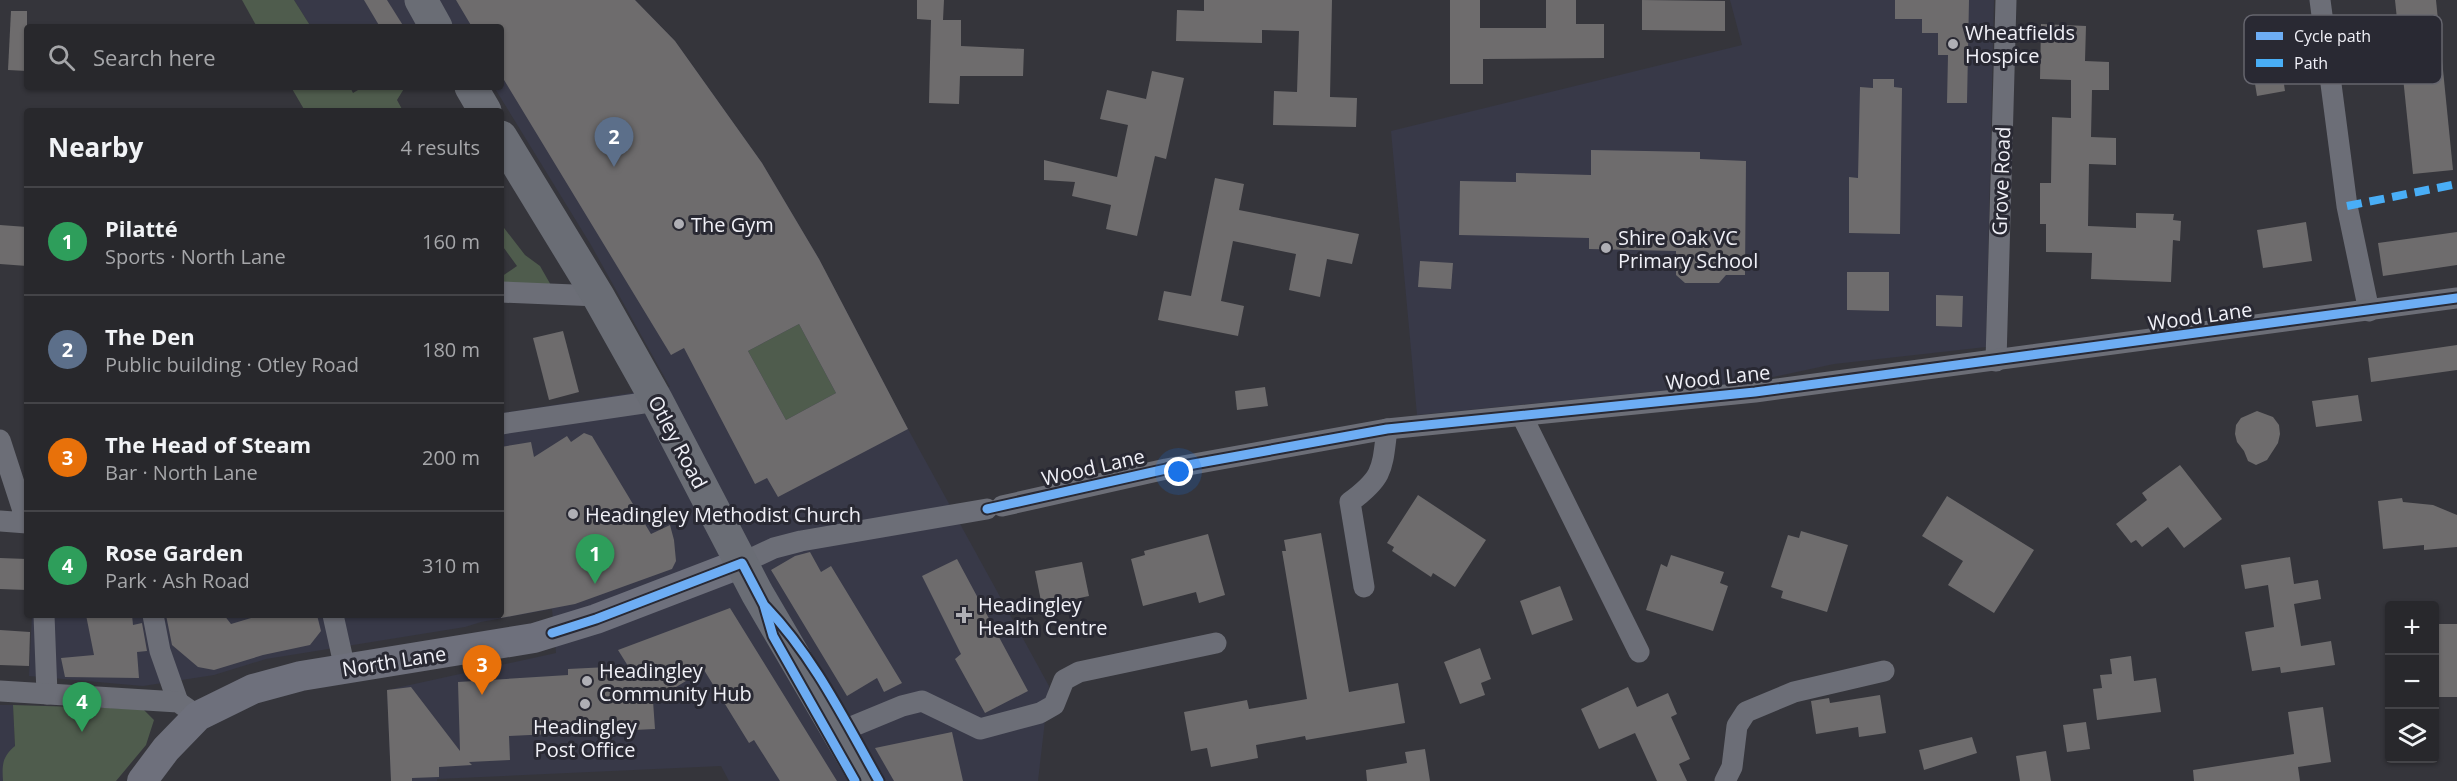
<!DOCTYPE html>
<meta charset="utf-8">
<style>
:root{--surface:#28282c;--page:#303034;--text:#f1f3f6;--muted:#a5a6a9;--line:#444448;--accent:#db2777}
body{margin:0;font-family:"Open Sans",sans-serif;background:var(--page);color:var(--text)}
.controls{position:absolute;right:18px;bottom:18px;display:grid;overflow:hidden;border-radius:6px;box-shadow:0 2px 4px #0004}
.controls button{width:54px;height:54px;display:grid;place-items:center;padding:0;border:0;border-bottom:2px solid var(--line);background:var(--surface);color:var(--text);font:30px sans-serif}
.you{position:absolute;left:1179px;top:472px;width:21px;height:21px;margin:-15px;border:4px solid #fff;border-radius:50%;background:#1a73e8;box-shadow:0 0 0 9px #1a73e833}
.badge{display:grid;place-items:center;width:39px;height:39px;border-radius:50%;background:var(--accent);color:#fff;font-size:20px;font-weight:700}
.pin{position:absolute;translate:-50% -50px;filter:drop-shadow(0 2px 3px #0008)}
.pin::after{content:'';position:absolute;top:32px;width:21px;height:18px;background:inherit;clip-path:polygon(0 0,100% 0,50% 100%)}
.list{margin:0;padding:0;list-style:none}
h2{display:flex;justify-content:space-between;align-items:center;height:78px;margin:0;padding:0 24px;font-size:26px}
h2 small{font-size:20px;font-weight:400;color:var(--muted)}
.list li{display:grid;grid-template-columns:39px 1fr auto;gap:18px;align-items:center;box-sizing:border-box;height:108px;padding:0 24px;border-top:2px solid var(--line)}
.list b{display:block;font-size:22px;white-space:nowrap}
.list p{margin:0;font-size:20px;white-space:nowrap;color:var(--muted)}
.list em{font-size:20px;font-style:normal;color:var(--muted)}
.icon{flex:none;width:33px;height:33px;fill:none;stroke:currentColor;stroke-width:2;stroke-linecap:round;stroke-linejoin:round}
.map{position:relative;flex:none;width:2457px;height:781px;overflow:hidden}
.search{position:absolute;background:var(--surface);box-shadow:0 2px 4px #0004;left:24px;top:24px;width:480px;height:66px;display:flex;align-items:center;gap:15px;box-sizing:border-box;padding:0 21px;border-radius:6px;color:var(--muted);font-size:22px}
.panel{position:absolute;background:var(--surface);box-shadow:0 2px 4px #0004;left:24px;top:108px;width:480px;height:510px;border-radius:6px}
.map>svg:first-child{display:block}
.built{fill:#383948}
.green{fill:#4f5c4d}
.building{fill:#6e6c6d;fill-rule:evenodd}
.lines{fill:none;stroke-linecap:round;stroke-linejoin:round}
.minor{stroke:#6c6e77;stroke-width:21}
.secondary{stroke:#6e707c;stroke-width:30}
.trunk{stroke:#6a6d75;stroke-width:33}
.quiet{stroke:#49aef6;stroke-width:8;stroke-dasharray:15 8;stroke-linecap:butt}
.cycleway-casing{stroke:#292933;stroke-width:13}
.cycleway{stroke:#6dadf4;stroke-width:9}
.poi-dot{fill:#afafb5;stroke:#292933;stroke-width:2}
.labels{text-anchor:middle;dominant-baseline:central;stroke-width:6;stroke-linejoin:round;paint-order:stroke}
.poi-label{font-size:20px;fill:#f0f0f7;stroke:#292933;text-anchor:start}
.street-label{font-size:20px;fill:#f0f0f7;stroke:#292933}
.key{fill:#292933;stroke:#65656e;stroke-width:1.5}
.key-label{font-size:16px;fill:#f0f0f7}
</style>
<div class="map">
<svg width="2457" height="781" viewBox="0 0 2457 781">
<rect width="100%" height="100%" fill="#35353b"/>
<g class="built">
<polygon points="294,0 635,0 675,41 762,163 819,259 908,429 1049,686 1038,781 729,781 721,766 437,779 437,781 391,781 387,690 556,653 552,609 481,622 465,627 266,659 214,675 143,686 29,676 32,615 501,615 501,413 670,387 591,245 494,87 501,87 501,27 311,27"/>
<polygon points="1730,0 1994,0 1986,347 1834,364 1750,382 1417,415 1391,131 1742,45"/>
<polygon points="0,705 13,705 15,746 3,781 0,781"/>
</g>
<g class="green">
<polygon points="242,0 294,0 311,27 257,27"/>
<polygon points="291,87 350,87 353,93 363,87 405,87 397,100 403,111 305,111"/>
<polygon points="501,224 525,255 540,266 552,287 501,285 501,277 517,266 501,244"/>
<polygon points="799,324 836,393 786,420 748,351"/>
<path d="M 13,705 L 143,709 L 154,720 L 146,745 L 116,781 L 3,781 C 2,765 2,757 15,746 Z"/>
</g>
<g class="building">
<polygon points="364,0 387,0 404,27 380,27"/>
<path d="M 456,0 L 635,0 L 675,41 L 762,163 L 819,259 L 908,429 L 778,497 L 767,478 L 755,484 L 684,348 L 671,355 L 501,75 L 501,27 L 472,27 ZM 799,324 L 836,393 L 786,420 L 748,351 Z"/>
<polygon points="917,0 944,0 943,20 961,20 961,46 1024,49 1023,76 960,76 959,104 929,103 931,20 917,19"/>
<polygon points="1204,0 1332,0 1330,97 1357,98 1356,127 1273,125 1274,91 1297,92 1299,31 1262,30 1262,43 1176,41 1177,10 1204,11"/>
<polygon points="1450,0 1480,0 1480,28 1546,28 1546,0 1576,0 1576,24 1604,24 1604,58 1483,59 1483,84 1450,84"/>
<polygon points="1642,0 1725,1 1725,31 1642,30"/>
<polygon points="1895,0 1969,0 1967,103 1947,103 1948,55 1938,55 1938,33 1922,33 1922,19 1895,19"/>
<polygon points="2395,0 2436,0 2453,170 2413,174"/>
<polygon points="11,11 27,11 27,71 8,70"/>
<polygon points="2041,24 2086,26 2085,61 2109,62 2109,90 2092,90 2091,137 2116,138 2116,165 2089,164 2088,226 2136,228 2136,213 2174,214 2173,220 2181,221 2180,241 2173,240 2171,282 2091,279 2092,253 2046,252 2046,224 2040,224 2040,183 2051,183 2052,117 2071,118 2071,80 2040,79"/>
<polygon points="2276,31 2285,91 2257,96 2247,35"/>
<polygon points="1152,71 1184,78 1166,159 1155,156 1137,236 1106,229 1111,205 1072,196 1075,182 1044,180 1044,160 1117,177 1128,125 1100,119 1107,90 1146,99"/>
<polygon points="1873,79 1894,79 1894,87 1902,88 1900,234 1849,233 1849,177 1858,178 1860,87 1873,88"/>
<polygon points="1591,150 1700,152 1700,159 1746,161 1745,275 1726,275 1719,283 1685,283 1676,275 1676,251 1589,249 1589,238 1459,235 1460,181 1516,182 1516,173 1591,175"/>
<polygon points="1215,178 1244,184 1239,210 1359,234 1352,264 1327,259 1320,297 1289,290 1296,254 1233,241 1221,301 1244,306 1238,336 1158,320 1164,291 1191,296"/>
<polygon points="2306,222 2312,261 2263,268 2257,230"/>
<polygon points="0,225 27,227 27,266 0,264"/>
<polygon points="2457,232 2457,265 2383,276 2378,243"/>
<polygon points="1420,261 1453,263 1451,289 1418,287"/>
<polygon points="1847,272 1889,272 1889,311 1847,310"/>
<polygon points="1936,295 1963,296 1962,327 1936,326"/>
<polygon points="563,331 579,392 549,400 533,338"/>
<polygon points="2457,345 2457,370 2371,382 2368,358"/>
<polygon points="1265,387 1268,406 1237,410 1235,391"/>
<polygon points="2358,395 2362,421 2316,427 2312,401"/>
<polygon points="2257,411 2273,417 2279,425 2280,434 2278,443 2267,460 2256,465 2248,461 2244,451 2237,442 2235,434 2236,425 2241,418"/>
<polygon points="584,433 592,436 651,534 670,525 674,540 676,561 672,569 575,604 501,618 501,447 531,442 534,457 567,436 571,442"/>
<polygon points="2180,465 2222,519 2184,548 2168,527 2142,547 2136,540 2131,543 2116,524 2147,500 2142,493"/>
<polygon points="1418,495 1486,540 1455,587 1433,573 1431,577 1392,551 1394,547 1387,543"/>
<polygon points="1947,496 2034,550 1994,613 1948,585 1963,561 1922,536"/>
<polygon points="2402,498 2403,502 2433,505 2457,515 2457,547 2424,550 2424,545 2383,549 2378,501"/>
<polygon points="1801,531 1848,545 1827,612 1781,598 1783,591 1771,587 1788,535 1799,538"/>
<polygon points="1321,533 1349,692 1398,683 1405,723 1306,740 1305,736 1256,745 1258,758 1211,767 1207,748 1191,751 1184,712 1247,700 1249,709 1307,699 1282,551 1286,551 1284,540"/>
<polygon points="1208,534 1225,595 1199,603 1196,592 1143,606 1131,559 1145,555 1144,551"/>
<polygon points="810,552 821,572 831,566 902,683 884,692 877,678 847,696 771,570 795,556"/>
<polygon points="1671,555 1724,572 1720,583 1728,586 1713,631 1646,610 1661,564 1667,567"/>
<polygon points="2290,557 2294,584 2318,580 2321,599 2294,604 2301,646 2331,641 2335,665 2281,673 2280,667 2252,671 2245,632 2274,627 2268,585 2245,589 2241,565"/>
<polygon points="0,558 27,559 27,590 0,589"/>
<polygon points="957,559 1028,691 985,713 955,659 961,654 922,576"/>
<polygon points="1082,562 1089,596 1042,606 1035,571"/>
<polygon points="1560,586 1573,620 1532,635 1520,601"/>
<polygon points="730,608 837,781 780,781 754,740 749,743 704,670 653,701 655,729 509,736 510,760 469,762 472,765 439,767 439,777 412,778 412,781 391,781 387,690 411,687 460,751 458,682 568,675 568,669 628,666 618,650"/>
<polygon points="86,615 132,615 133,625 142,623 147,651 137,652 139,678 65,677 61,658 94,655"/>
<polygon points="166,615 224,615 231,624 261,615 317,615 321,631 310,645 263,655 214,670 198,667 172,645"/>
<rect x="2434" y="624" width="23" height="73"/>
<polygon points="0,630 30,632 29,666 0,665"/>
<polygon points="1480,648 1491,679 1481,683 1485,695 1460,704 1444,662"/>
<polygon points="2131,656 2134,681 2156,678 2161,712 2097,720 2093,689 2102,688 2100,675 2112,674 2110,659"/>
<polygon points="1628,687 1637,707 1668,693 1677,714 1671,717 1690,759 1679,764 1687,781 1657,781 1635,733 1599,749 1581,709"/>
<polygon points="1880,695 1886,733 1859,737 1858,727 1816,734 1811,701 1829,698 1830,703"/>
<polygon points="2323,707 2331,762 2298,767 2300,781 2194,781 2193,770 2294,754 2288,712"/>
<polygon points="2086,722 2090,749 2067,752 2063,725"/>
<polygon points="952,732 963,781 894,781 875,748"/>
<polygon points="1972,737 1977,753 1924,770 1919,750"/>
<polygon points="1425,749 1430,781 1367,781 1366,770 1407,763 1405,752"/>
<polygon points="2046,751 2051,781 2020,781 2016,756"/>
</g>
<g class="lines">
<g class="minor">
<polyline points="2320,0 2347,206 2369,311"/>
<polyline points="501,292 598,296"/>
<polyline points="1996,361 2006,0"/>
<polyline points="1522,416 1639,652"/>
<polyline points="501,424 657,401"/>
<polyline points="0,440 27,523 0,521"/>
<polyline points="1002,506 1166,469 1387,429 1755,392 2457,298"/>
<polyline points="742,563 774,548 801,541 987,509"/>
<path d="M 1364,587 L 1350,502 C 1384,477 1382,469 1387,429"/>
<polyline points="44,615 47,694"/>
<polyline points="153,615 160,651 178,702"/>
<polyline points="333,615 345,669"/>
<polyline points="0,691 178,702 198,716"/>
<polyline points="839,732 902,706 922,701 980,729 1040,713 1054,705 1064,680 1079,672 1216,643"/>
<polyline points="1725,781 1732,767 1737,726 1746,712 1794,692 1884,671"/>
</g>
<polyline class="secondary" points="142,781 166,749 198,716 253,689 301,676 534,638 596,619 742,563"/>
<g class="trunk">
<polyline points="421,0 436,27"/>
<polyline points="471,87 485,111"/>
<polyline points="501,137 598,296 657,401 757,593 867,781"/>
</g>
<polyline class="quiet" points="2347,206 2457,184"/>
<defs>
<g id="cycleway">
<polyline points="987,509 1166,469 1387,429 1755,392 2457,298"/>
<path d="M 766,607 C 814,657 845,721 879,781"/>
<polyline points="552,633 596,619 742,563 764,605 773,636 855,781"/>
</g>
</defs>
<use href="#cycleway" class="cycleway-casing"/>
<use href="#cycleway" class="cycleway"/>
</g>
<g class="poi-dot">
<circle cx="1953" cy="44" r="6"/>
<circle cx="679" cy="224" r="6"/>
<circle cx="1606" cy="248" r="6"/>
<circle cx="573" cy="514" r="6"/>
<path d="M961 606h6v6h6v6h-6v6h-6v-6h-6v-6h6z"/>
<circle cx="587" cy="681" r="6"/>
<circle cx="585" cy="704" r="6"/>
</g>
<g class="labels">
<g class="poi-label">
<text x="1965" y="32">Wheatfields<tspan x="1965" dy="23">Hospice</tspan></text>
<text x="691" y="224">The Gym</text>
<text x="1618" y="237">Shire Oak VC<tspan x="1618" dy="23">Primary School</tspan></text>
<text x="585" y="514">Headingley Methodist Church</text>
<text x="978" y="604">Headingley<tspan x="978" dy="23">Health Centre</tspan></text>
<text x="599" y="670">Headingley<tspan x="599" dy="23">Community Hub</tspan></text>
<text x="585" y="726" text-anchor="middle">Headingley<tspan x="585" dy="23">Post Office</tspan></text>
</g>
<g class="street-label">
<text transform="translate(2001 181) rotate(-88)">Grove Road</text>
<text transform="translate(2200 316) rotate(-8)">Wood Lane</text>
<text transform="translate(1718 377) rotate(-6)">Wood Lane</text>
<text transform="translate(678 442) rotate(62)">Otley Road</text>
<text transform="translate(1093 467) rotate(-13)">Wood Lane</text>
<text transform="translate(394 661) rotate(-9)">North Lane</text>
</g>
</g>
<rect x="2244" y="15" width="198" height="69" rx="9" class="key"/>
<rect x="2256" y="32" width="27" height="8" fill="#6dadf4"/>
<rect x="2256" y="59" width="27" height="8" fill="#49aef6"/>
<g class="key-label">
<text x="2294" y="42">Cycle path</text>
<text x="2294" y="69">Path</text>
</g>
</svg>
<div class="controls">
<button>+</button>
<button>−</button>
<button><svg class="icon" aria-label="layers" viewBox="0 0 24 24"><path d="M12 4l9 5-9 5-9-5zM3 14l9 5 9-5"/></svg></button>
</div>
<div class="you"></div>
<div class="pin badge" style="left:595px;top:584px;background:#2e9e5b">1</div>
<div class="pin badge" style="left:614px;top:167px;background:#5c6f8a">2</div>
<div class="pin badge" style="left:482px;top:695px;background:#e8710a">3</div>
<div class="pin badge" style="left:82px;top:732px;background:#2e9e5b">4</div>
<div class="search"><svg class="icon" aria-label="search" viewBox="0 0 24 24"><circle cx="10" cy="10" r="6"/><path d="M15 15l6 6"/></svg>Search here</div>
<section class="panel">
<h2>Nearby<small>4 results</small></h2>
<ul class="list">
<li><span class="badge" style="background:#2e9e5b">1</span><div><b>Pilatté</b><p>Sports · North Lane</p></div><em>160 m</em></li>
<li><span class="badge" style="background:#5c6f8a">2</span><div><b>The Den</b><p>Public building · Otley Road</p></div><em>180 m</em></li>
<li><span class="badge" style="background:#e8710a">3</span><div><b>The Head of Steam</b><p>Bar · North Lane</p></div><em>200 m</em></li>
<li><span class="badge" style="background:#2e9e5b">4</span><div><b>Rose Garden</b><p>Park · Ash Road</p></div><em>310 m</em></li>
</ul>
</section>
</div>
